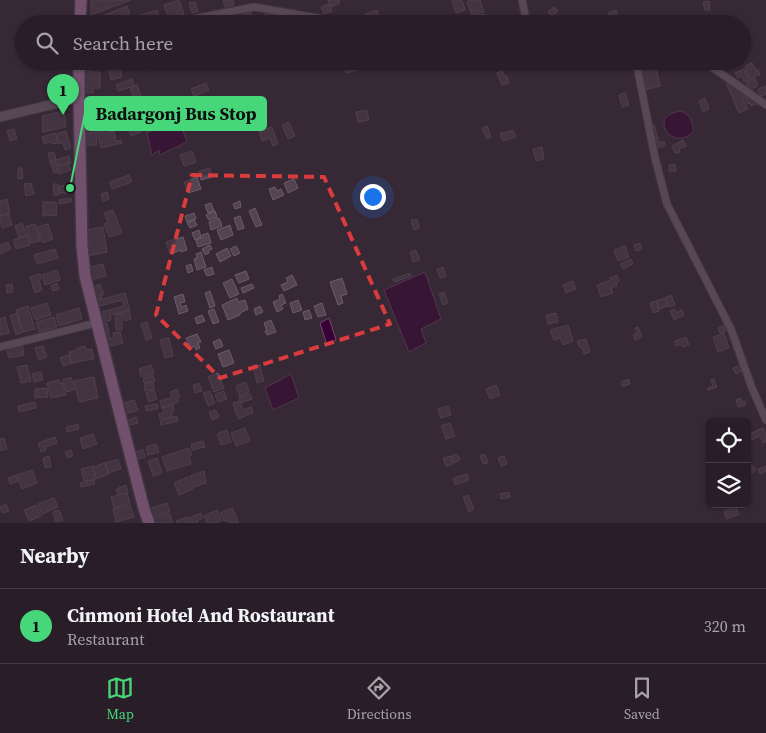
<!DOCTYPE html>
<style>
:root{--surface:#291e28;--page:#312730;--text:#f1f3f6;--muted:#a5a2a8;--line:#453c45;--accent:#46d77a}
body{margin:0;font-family:"Source Serif 4",serif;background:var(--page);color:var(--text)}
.controls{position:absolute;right:15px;bottom:15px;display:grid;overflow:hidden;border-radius:8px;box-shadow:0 1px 4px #0004}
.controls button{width:45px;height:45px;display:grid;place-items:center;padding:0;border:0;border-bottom:1px solid var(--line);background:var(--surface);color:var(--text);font:25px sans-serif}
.you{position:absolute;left:372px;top:196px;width:18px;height:18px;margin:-12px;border:4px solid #fff;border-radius:50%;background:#1a73e8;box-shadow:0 0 0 8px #1a73e833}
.badge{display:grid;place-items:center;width:32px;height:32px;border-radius:50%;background:var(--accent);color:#111;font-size:16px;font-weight:700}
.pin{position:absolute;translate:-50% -41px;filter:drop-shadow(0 1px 2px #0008)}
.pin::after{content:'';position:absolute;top:26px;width:18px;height:15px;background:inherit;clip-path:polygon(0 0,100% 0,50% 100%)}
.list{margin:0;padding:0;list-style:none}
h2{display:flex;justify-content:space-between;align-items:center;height:65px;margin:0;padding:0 20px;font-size:21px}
h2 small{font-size:16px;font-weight:400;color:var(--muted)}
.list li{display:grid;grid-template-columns:32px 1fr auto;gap:15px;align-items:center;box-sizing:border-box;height:75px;padding:0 20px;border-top:1px solid var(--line)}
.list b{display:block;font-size:19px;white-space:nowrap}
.list p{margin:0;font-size:16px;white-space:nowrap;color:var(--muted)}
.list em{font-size:16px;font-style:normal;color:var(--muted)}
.icon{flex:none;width:28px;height:28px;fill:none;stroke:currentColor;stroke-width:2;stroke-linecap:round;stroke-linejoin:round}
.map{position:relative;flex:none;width:766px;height:523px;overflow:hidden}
.search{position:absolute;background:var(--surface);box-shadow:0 1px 4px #0004;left:15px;right:15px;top:15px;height:55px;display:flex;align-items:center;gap:12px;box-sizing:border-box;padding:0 18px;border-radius:28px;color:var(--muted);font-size:19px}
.sheet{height:140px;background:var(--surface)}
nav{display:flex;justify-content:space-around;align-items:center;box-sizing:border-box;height:70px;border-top:1px solid var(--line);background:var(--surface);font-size:14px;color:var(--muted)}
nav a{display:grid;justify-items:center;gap:2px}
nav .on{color:var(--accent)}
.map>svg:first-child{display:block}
.water{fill:#380035;stroke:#724870}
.building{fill:#544451;stroke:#6c5b69}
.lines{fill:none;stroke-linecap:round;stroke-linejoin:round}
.minor-casing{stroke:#534652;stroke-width:9}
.tertiary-casing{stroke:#534652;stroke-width:11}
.primary-casing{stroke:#534652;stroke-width:14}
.minor{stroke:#7f6d7c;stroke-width:7}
.tertiary{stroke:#7f6d7c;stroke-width:9}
.primary{stroke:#b981b2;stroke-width:11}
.marked{fill:none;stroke:#da3c3d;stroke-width:4;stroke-dasharray:10 6;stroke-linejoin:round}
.leader{fill:none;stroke:#46d77a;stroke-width:2}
.callout-dot{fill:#46d77a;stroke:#1a1419;stroke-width:2}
.callout{fill:#46d77a;stroke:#46d77a;stroke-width:2}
.callout-label{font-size:18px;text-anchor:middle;font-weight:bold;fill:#111}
</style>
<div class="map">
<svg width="766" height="523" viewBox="0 0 766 523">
<rect width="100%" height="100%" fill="#372835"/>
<path class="water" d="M 681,111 C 690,114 694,124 693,132 C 685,140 676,140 668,134 C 659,119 666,114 681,111 Z
M 178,117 L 187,142 L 160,155 L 159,150 L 152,155 L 147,133 Z
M 425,272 L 441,319 L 421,329 L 426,343 L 409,352 L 384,290 Z
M 329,318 L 336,340 L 327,345 L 320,323 Z
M 291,374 L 299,398 L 273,410 L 265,388 Z"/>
<path class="building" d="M 91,0 L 131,0 L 91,15 Z
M 179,0 L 184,14 L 169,19 L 164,5 Z
M 223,0 L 233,0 L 234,5 L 225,7 Z
M 328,0 L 339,0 L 340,3 L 331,7 Z
M 452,0 L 462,0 L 465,10 L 456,13 Z
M 471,0 L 480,0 L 484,12 L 472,16 L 467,2 Z
M 709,1 L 710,10 L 705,10 L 703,2 Z
M 195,2 L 198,11 L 192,13 L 189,3 Z
M 329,4 L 332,11 L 324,14 L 321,7 Z
M 127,6 L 133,24 L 90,24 L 90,21 Z
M 554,7 L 558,11 L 552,17 L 548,12 Z
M 157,10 L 161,23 L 139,24 L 137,16 Z
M 377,10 L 379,16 L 367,19 L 365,14 Z
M 616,10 L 621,24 L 612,24 L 608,13 Z
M 251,12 L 254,20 L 249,22 L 248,20 L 241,22 L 239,16 Z
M 273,12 L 276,24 L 268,24 L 265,14 Z
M 217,14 L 218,18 L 210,22 L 211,23 L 209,24 L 202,24 L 201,21 Z
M 236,14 L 237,18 L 224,20 L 223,15 Z
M 606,17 L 609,24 L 599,24 L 597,20 Z
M 410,18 L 411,24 L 397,24 L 397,21 Z
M 107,61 L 118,61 L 122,77 L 111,80 Z
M 143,61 L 162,61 L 163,64 L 146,70 Z
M 249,61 L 259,61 L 260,67 L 251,69 Z
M 343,61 L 355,61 L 358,70 L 346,73 Z
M 516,61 L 539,61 L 539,63 L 517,67 Z
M 752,63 L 756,70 L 758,69 L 760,75 L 749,79 L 745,66 Z
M 85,68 L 91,68 L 91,72 L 100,72 L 100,88 L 93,88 L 93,93 L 85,93 Z
M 656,68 L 660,86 L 644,90 L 641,72 Z
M 744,69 L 749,80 L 744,82 L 742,76 L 738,78 L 735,73 Z
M 502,71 L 505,77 L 507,76 L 509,83 L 502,85 L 497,73 Z
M 755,78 L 758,86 L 749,90 L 746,82 Z
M 132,79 L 134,86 L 118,91 L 116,85 Z
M 731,81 L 734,87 L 737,85 L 743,89 L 746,96 L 743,98 L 748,109 L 739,113 L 726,83 Z
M 206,83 L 209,90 L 194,96 L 191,89 Z
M 137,85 L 149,118 L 142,121 L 130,87 Z
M 766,86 L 766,94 L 761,97 L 758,89 Z
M 625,93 L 629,105 L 622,107 L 619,95 Z
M 753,93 L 757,104 L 751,106 L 750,103 L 748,104 L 745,96 Z
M 705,98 L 709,109 L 703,112 L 699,101 Z
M 120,102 L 121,111 L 117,112 L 116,108 L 86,114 L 85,108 Z
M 367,110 L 369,120 L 358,122 L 356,112 Z
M 64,111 L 66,127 L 43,132 L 42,116 Z
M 98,112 L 100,127 L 87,129 L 85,114 Z
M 136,118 L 141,132 L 131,136 L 126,121 Z
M 289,122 L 295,136 L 288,139 L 282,125 Z
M 654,125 L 659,143 L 664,141 L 665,146 L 654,149 L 648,127 Z
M 487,126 L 491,138 L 487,139 L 482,128 Z
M 272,127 L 278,144 L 273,146 L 270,138 L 262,141 L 259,131 Z
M 103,128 L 104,133 L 114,131 L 116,141 L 121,140 L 122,143 L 101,148 L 97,129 Z
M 14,129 L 17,139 L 10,141 L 7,131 Z
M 513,130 L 516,137 L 503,141 L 500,134 Z
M 66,131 L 71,148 L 65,150 L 63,143 L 59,144 L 56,134 Z
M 96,132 L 97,145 L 86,145 L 86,133 Z
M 55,133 L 58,143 L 52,144 L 51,142 L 44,144 L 42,137 Z
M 683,140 L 686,146 L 679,149 L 680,152 L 675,153 L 672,146 Z
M 542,147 L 544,159 L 536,161 L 533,149 Z
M 192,151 L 196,162 L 184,166 L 180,155 Z
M 54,152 L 56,159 L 50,161 L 48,153 Z
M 69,156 L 71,163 L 57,166 L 55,160 Z
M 54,161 L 58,172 L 54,173 L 50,162 Z
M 68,163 L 71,170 L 59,174 L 57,167 Z
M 675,164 L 676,171 L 670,172 L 669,165 Z
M 18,168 L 22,168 L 23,178 L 18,179 Z
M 210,168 L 212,177 L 201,180 L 199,171 Z
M 129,175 L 132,182 L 112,189 L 110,182 Z
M 197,177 L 201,189 L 188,193 L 184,182 Z
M 294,179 L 298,188 L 288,193 L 284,183 Z
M 31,183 L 34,194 L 26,196 L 24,184 Z
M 53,184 L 58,184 L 59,195 L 54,195 Z
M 69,185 L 70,193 L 60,193 L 59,186 Z
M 275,187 L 277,191 L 281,189 L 284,195 L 273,200 L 269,189 Z
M 107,192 L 109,199 L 103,201 L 101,194 Z
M 71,198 L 71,202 L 59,204 L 59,200 Z
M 7,199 L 10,213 L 0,215 L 0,201 Z
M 240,201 L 241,207 L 235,209 L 233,204 Z
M 43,202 L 56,202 L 57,215 L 43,216 Z
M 211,203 L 214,211 L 208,213 L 205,205 Z
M 255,208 L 262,225 L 256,227 L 249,211 Z
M 113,210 L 122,233 L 109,237 L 104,224 L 108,222 L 104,213 Z
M 215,211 L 217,217 L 209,220 L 206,215 Z
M 194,213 L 196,219 L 187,222 L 185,216 Z
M 9,214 L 12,225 L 2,228 L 0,216 Z
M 240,216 L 244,228 L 238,230 L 234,218 Z
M 219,218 L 222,226 L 211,230 L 209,222 Z
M 417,219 L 419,228 L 414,230 L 411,220 Z
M 194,220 L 197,225 L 190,228 L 187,223 Z
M 22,223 L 27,235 L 19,238 L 15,226 Z
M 35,224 L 40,241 L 31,243 L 26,226 Z
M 48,224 L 53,239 L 42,243 L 37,227 Z
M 230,225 L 233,235 L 221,240 L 217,230 Z
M 103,227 L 107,252 L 87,256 L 87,246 L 90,245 L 87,230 Z
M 199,230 L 201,237 L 195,240 L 192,233 Z
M 208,233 L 211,243 L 198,247 L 196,240 L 203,237 L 202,235 Z
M 27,235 L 30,245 L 16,249 L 13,240 Z
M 183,237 L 187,250 L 181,252 L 181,250 L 170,254 L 166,242 Z
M 8,242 L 11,249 L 0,254 L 0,245 Z
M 640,243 L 642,249 L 636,251 L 634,245 Z
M 210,245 L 212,249 L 208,251 L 209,253 L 205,255 L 202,249 Z
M 236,246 L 240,253 L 234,256 L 230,249 Z
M 625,246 L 629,257 L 618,261 L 614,250 Z
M 227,248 L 231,256 L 220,262 L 216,254 Z
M 55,249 L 58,258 L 37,264 L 34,255 Z
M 416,250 L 420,260 L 413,262 L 410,252 Z
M 201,252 L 206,267 L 197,270 L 194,259 L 197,258 L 196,254 Z
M 631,259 L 633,264 L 623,269 L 620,264 Z
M 103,264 L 106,276 L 89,280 L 86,268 Z
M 191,264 L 193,271 L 188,273 L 186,266 Z
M 212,267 L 214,274 L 207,276 L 204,270 Z
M 443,267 L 446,276 L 440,278 L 437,269 Z
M 57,270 L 60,280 L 45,285 L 42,275 Z
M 246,271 L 249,279 L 239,283 L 235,275 Z
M 410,273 L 411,276 L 394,282 L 393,279 Z
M 40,274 L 41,279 L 39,280 L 42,290 L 35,293 L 30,277 Z
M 292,275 L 297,285 L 284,291 L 281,285 L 288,282 L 286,278 Z
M 617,275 L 619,281 L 616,283 L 617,286 L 611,288 L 613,293 L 601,297 L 597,285 L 611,280 L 610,278 Z
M 342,278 L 347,294 L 341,296 L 343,303 L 338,305 L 330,282 Z
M 232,279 L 239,294 L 230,298 L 223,283 Z
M 573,281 L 576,289 L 566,293 L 563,285 Z
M 57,283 L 59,289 L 53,291 L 51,286 Z
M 12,284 L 13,292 L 7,293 L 6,285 Z
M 100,284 L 104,294 L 101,295 L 102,298 L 95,301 L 90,289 Z
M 252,284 L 254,288 L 243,293 L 241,288 Z
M 210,291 L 215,306 L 210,308 L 205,293 Z
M 444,292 L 448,303 L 443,305 L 439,294 Z
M 125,293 L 130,310 L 110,315 L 111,320 L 97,323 L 95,314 L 124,306 L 122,300 L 93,308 L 92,302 Z
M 183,294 L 185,302 L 180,303 L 182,307 L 186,305 L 188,311 L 179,314 L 174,297 Z
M 282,294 L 286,303 L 281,305 L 283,309 L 277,312 L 273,302 L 280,299 L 279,296 Z
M 671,295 L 675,305 L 669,307 L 665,298 Z
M 237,298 L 238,302 L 245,300 L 248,309 L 240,313 L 240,315 L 228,320 L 222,305 Z
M 665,298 L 668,306 L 659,309 L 656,301 Z
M 298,300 L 302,310 L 293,313 L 290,303 Z
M 656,301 L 659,311 L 653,313 L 650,303 Z
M 47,303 L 51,315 L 35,320 L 31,308 Z
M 322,303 L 326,315 L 318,317 L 314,306 Z
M 28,306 L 35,329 L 23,332 L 16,310 Z
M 260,306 L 263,312 L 256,315 L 254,309 Z
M 79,308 L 82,319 L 59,326 L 56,315 Z
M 214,309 L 219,322 L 213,324 L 208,311 Z
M 675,309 L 676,313 L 682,310 L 684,315 L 674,320 L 670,311 Z
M 309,310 L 312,318 L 305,320 L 303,312 Z
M 129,311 L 131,319 L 125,321 L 122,313 Z
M 17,313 L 23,332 L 16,335 L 10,316 Z
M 556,313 L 558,322 L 548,324 L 546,315 Z
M 115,314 L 122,314 L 122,330 L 116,330 Z
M 202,315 L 205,321 L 197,324 L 195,318 Z
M 5,317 L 9,333 L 0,335 L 0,319 Z
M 54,317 L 57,327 L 39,332 L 36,322 Z
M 728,318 L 731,329 L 720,333 L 718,328 L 724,326 L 722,320 Z
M 271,320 L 276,332 L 267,335 L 265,331 L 267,331 L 264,323 Z
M 147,322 L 152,338 L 146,340 L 141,324 Z
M 107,323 L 110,339 L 114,338 L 113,333 L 120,332 L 123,343 L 103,348 L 98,324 Z
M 568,325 L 573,341 L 563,345 L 560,338 L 554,340 L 550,330 Z
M 638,327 L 642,337 L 635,340 L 633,335 L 637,333 L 635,328 Z
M 724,333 L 729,348 L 718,352 L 713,337 Z
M 197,334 L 201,342 L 198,343 L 200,348 L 196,350 L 195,346 L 191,348 L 186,338 Z
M 686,337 L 689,345 L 683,347 L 681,344 L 676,346 L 675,341 Z
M 169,338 L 173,356 L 165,358 L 160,340 Z
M 220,339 L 223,346 L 216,349 L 213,342 Z
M 586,339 L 590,352 L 584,354 L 582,347 L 580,348 L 577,341 Z
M 22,343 L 24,355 L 9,358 L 6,347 Z
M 43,346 L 47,357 L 39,360 L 35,348 Z
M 85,346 L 86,350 L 92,349 L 94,359 L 71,363 L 69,352 L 77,350 L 77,348 Z
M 229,350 L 234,363 L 223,367 L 218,354 Z
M 69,355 L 72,363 L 63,366 L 60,358 Z
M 744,364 L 746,369 L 736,374 L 733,368 Z
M 27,365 L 31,381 L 21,383 L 17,367 Z
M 151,365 L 154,373 L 141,377 L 139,369 Z
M 260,365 L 264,381 L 257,383 L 253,367 Z
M 41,372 L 43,380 L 34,382 L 32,374 Z
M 218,373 L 224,388 L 214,392 L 208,377 Z
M 153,375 L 155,381 L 144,383 L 143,378 Z
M 71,377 L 76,389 L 67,392 L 63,380 Z
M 94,377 L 98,398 L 79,402 L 74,381 Z
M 629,379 L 630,384 L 622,387 L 621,382 Z
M 714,379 L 717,387 L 708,390 L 708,388 L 713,386 L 711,380 Z
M 59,380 L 59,383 L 63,383 L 66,395 L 51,398 L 47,383 Z
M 153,382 L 154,389 L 145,391 L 144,384 Z
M 246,382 L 249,392 L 240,397 L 236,386 Z
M 199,383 L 202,391 L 195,393 L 193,385 Z
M 496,385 L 500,395 L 490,399 L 486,389 Z
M 47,388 L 48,397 L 35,398 L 35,389 Z
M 177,389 L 180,397 L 177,398 L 179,402 L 162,408 L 160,401 L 172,397 L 170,392 Z
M 154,390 L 157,399 L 149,402 L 146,393 Z
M 210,391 L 215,403 L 208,406 L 203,393 Z
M 224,391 L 227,399 L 218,402 L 215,394 Z
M 250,394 L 252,399 L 241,403 L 239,398 Z
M 741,398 L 742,402 L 745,401 L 746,405 L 738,407 L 736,400 Z
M 134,400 L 138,410 L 131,413 L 127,402 Z
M 240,401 L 243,410 L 251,407 L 253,413 L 238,419 L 233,403 Z
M 35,402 L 36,408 L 19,412 L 18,406 Z
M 126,402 L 129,413 L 123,415 L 120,404 Z
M 157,404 L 158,409 L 146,411 L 145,406 Z
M 173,405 L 174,412 L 171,412 L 172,417 L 160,419 L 159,414 L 164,413 L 162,407 Z
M 448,406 L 451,415 L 441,418 L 438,409 Z
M 216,410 L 219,417 L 212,420 L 209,412 Z
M 177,416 L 178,421 L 161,425 L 160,421 Z
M 136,417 L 138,423 L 124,427 L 122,422 Z
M 450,423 L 455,436 L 446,439 L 441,426 Z
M 78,424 L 79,429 L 67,432 L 66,427 Z
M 245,428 L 250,441 L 236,446 L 231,433 Z
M 763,428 L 766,434 L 766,442 L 763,443 L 760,436 L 752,440 L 749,434 Z
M 227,430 L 231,442 L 221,445 L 217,434 Z
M 93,434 L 97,444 L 83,449 L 80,438 Z
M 55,437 L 57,443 L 45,447 L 46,450 L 41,452 L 38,443 Z
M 4,438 L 7,449 L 0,451 L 0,439 Z
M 203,441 L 205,447 L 192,450 L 191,444 Z
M 156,444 L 159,452 L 148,455 L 146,447 Z
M 189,448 L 192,455 L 189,456 L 191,464 L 167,471 L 162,457 Z
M 143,449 L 145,457 L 138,459 L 136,452 Z
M 71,450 L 73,456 L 68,458 L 65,452 Z
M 457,454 L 460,460 L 454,463 L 451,456 Z
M 485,454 L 488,463 L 483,464 L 480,456 Z
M 49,456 L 51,467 L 45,468 L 43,458 Z
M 450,456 L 453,464 L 446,466 L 443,458 Z
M 504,456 L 507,464 L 501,466 L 498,458 Z
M 157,458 L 162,473 L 153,476 L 148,461 Z
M 118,459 L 121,469 L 108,473 L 105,463 Z
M 105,463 L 109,474 L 97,479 L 93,467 Z
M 752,465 L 756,470 L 749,475 L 747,472 L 747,468 Z
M 93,466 L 96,479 L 84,481 L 81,469 Z
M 766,466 L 766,471 L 760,474 L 758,469 Z
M 32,470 L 37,483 L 22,489 L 17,475 Z
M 204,471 L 206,483 L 194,487 L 190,476 Z
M 467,474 L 469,480 L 455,485 L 453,478 Z
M 17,475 L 19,481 L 10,484 L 8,478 Z
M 188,477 L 193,489 L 179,495 L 174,483 Z
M 94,480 L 95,484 L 81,487 L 80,483 Z
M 126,485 L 128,492 L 118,495 L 116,489 Z
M 509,492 L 510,497 L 501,499 L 500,494 Z
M 127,493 L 130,503 L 114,508 L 111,497 Z
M 468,495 L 474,509 L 469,512 L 463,497 Z
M 54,498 L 58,507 L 42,514 L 38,504 Z
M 167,503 L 170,511 L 151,518 L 148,509 Z
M 6,504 L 9,511 L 2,513 L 0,507 Z
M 36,505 L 41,516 L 29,521 L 24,510 Z
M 130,505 L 134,517 L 116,522 L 113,509 Z
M 735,506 L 739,514 L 727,519 L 724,512 Z
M 232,508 L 239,523 L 229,523 L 227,520 L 224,521 L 220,513 Z
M 59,510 L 63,520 L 56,522 L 53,512 Z
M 217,510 L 221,521 L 216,523 L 207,523 L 204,516 Z
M 169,513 L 173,523 L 155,523 L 154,519 Z
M 201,513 L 203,518 L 197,521 L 198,523 L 191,523 L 189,518 Z
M 187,517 L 190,523 L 177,523 L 176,521 Z"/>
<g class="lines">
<defs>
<path id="minor" d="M 522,0 L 527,24
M 167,24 L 254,7 L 352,24
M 451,24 L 482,18 L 515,24
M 636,61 L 655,158 L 667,204 L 731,329 L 752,388 L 766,420
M 703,61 L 766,105
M 0,347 L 96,323"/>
<path id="tertiary" d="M 0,117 L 79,98"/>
<path id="primary" d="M 80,24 L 81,0
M 79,61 L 79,98 L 82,246 L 85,276 L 122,423 L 144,509 L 149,523"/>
</defs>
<use href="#minor" class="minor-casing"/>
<use href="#tertiary" class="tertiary-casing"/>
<use href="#primary" class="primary-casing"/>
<use href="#minor" class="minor"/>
<use href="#tertiary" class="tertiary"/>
<use href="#primary" class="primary"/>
</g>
<path d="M0 0H766V523H0ZM 192,175 L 324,177 L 390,324 L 220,378 L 156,315 Z" fill="#372835" fill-opacity=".55" fill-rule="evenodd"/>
<path class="marked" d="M 192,175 L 324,177 L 390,324 L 220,378 L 156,315 Z"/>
<path class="leader" d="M70 188L85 113"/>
<circle class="callout-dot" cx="70" cy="188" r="5"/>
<rect class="callout" x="85" y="97" width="181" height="33" rx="5"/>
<g class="callout-label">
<text x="176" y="120">Badargonj Bus Stop</text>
</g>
</svg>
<div class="controls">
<button><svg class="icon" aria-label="locate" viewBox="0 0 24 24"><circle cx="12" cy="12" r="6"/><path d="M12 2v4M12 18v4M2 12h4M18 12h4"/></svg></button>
<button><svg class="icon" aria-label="layers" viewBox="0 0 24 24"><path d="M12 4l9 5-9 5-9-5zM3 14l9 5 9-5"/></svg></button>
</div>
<div class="you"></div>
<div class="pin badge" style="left:63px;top:115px">1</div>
<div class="search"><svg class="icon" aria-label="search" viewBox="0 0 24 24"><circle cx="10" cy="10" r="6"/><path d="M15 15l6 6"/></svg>Search here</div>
</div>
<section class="sheet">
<h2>Nearby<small></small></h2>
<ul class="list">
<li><span class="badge">1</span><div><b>Cinmoni Hotel And Rostaurant</b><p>Restaurant</p></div><em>320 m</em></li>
</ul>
</section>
<nav>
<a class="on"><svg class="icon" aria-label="map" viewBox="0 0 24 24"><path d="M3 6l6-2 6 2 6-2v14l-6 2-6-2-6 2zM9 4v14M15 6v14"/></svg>Map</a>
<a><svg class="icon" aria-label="directions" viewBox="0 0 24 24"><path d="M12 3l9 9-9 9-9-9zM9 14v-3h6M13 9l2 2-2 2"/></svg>Directions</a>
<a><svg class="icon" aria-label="saved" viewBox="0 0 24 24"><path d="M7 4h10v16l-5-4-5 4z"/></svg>Saved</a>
</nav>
